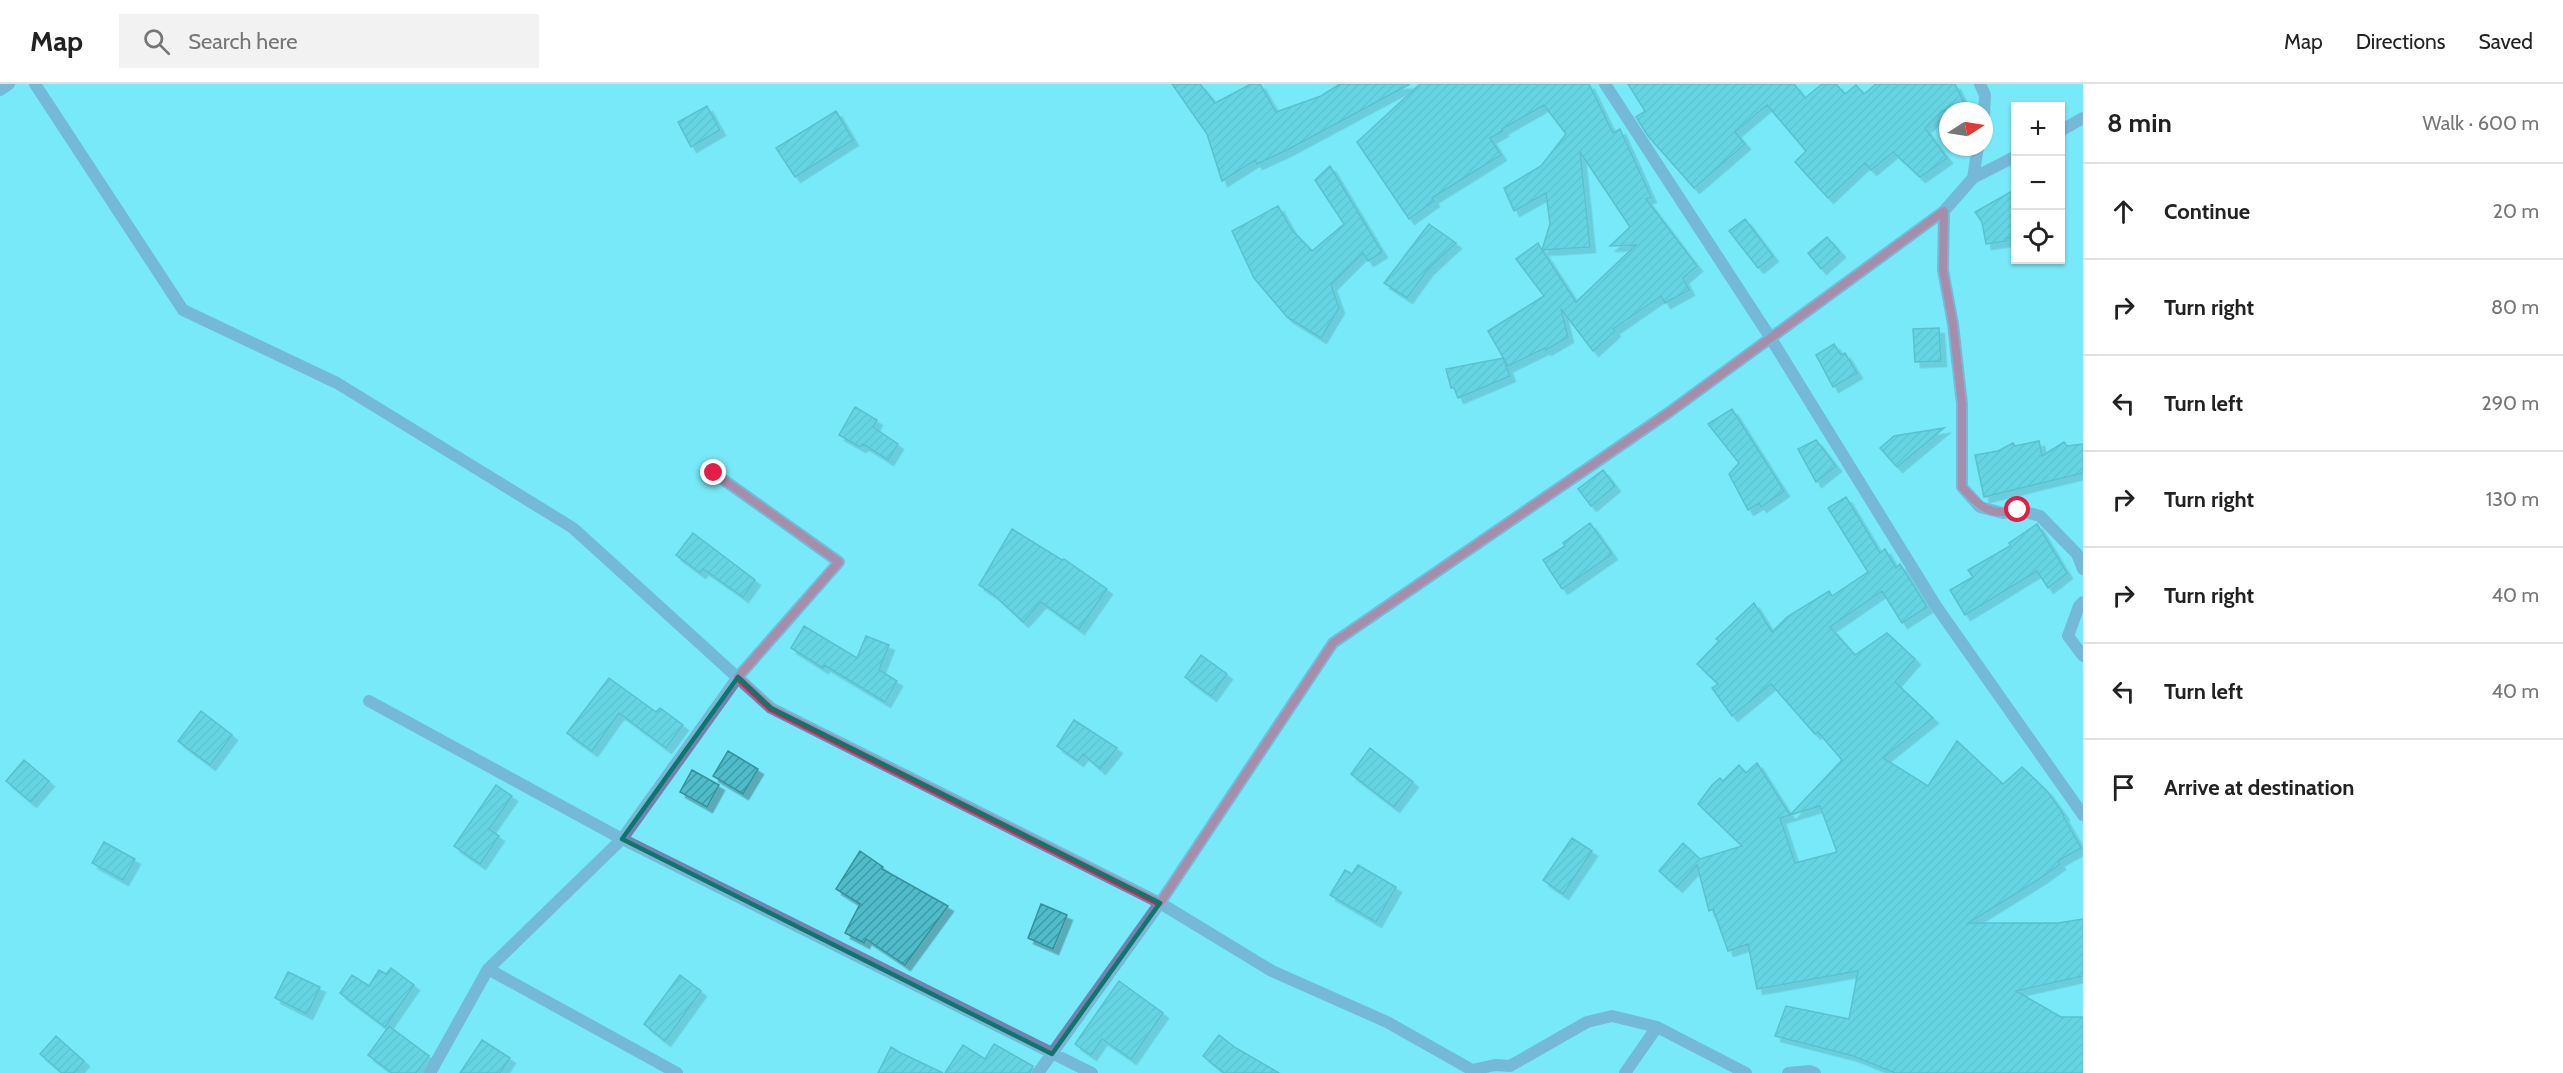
<!DOCTYPE html>
<meta charset="utf-8">
<style>
:root{--surface:#fff;--page:#f2f2f2;--text:#222;--muted:#767676;--line:#e0e0e0}
body{margin:0;font-family:Cabin,sans-serif;background:var(--page);color:var(--text)}
.controls{position:absolute;right:18px;top:18px;display:grid;overflow:hidden;border-radius:0px;box-shadow:0 2px 4px #0004}
.controls button{width:54px;height:54px;display:grid;place-items:center;padding:0;border:0;border-bottom:2px solid var(--line);background:var(--surface);color:var(--text);font:30px sans-serif}
.compass{position:absolute;left:1939px;top:18px;width:54px;height:54px;border-radius:50%;background:var(--surface);box-shadow:0 2px 4px #0004;rotate:78deg}
.stop{position:absolute;width:18px;height:18px;margin:-14px;border:4px solid #e11d48;border-radius:50%;background:#fff}
.stop.end{background:#e11d48;border-color:#fff;box-shadow:0 2px 6px #0008}
.list{margin:0;padding:0;list-style:none}
h2{display:flex;justify-content:space-between;align-items:center;height:78px;margin:0;padding:0 24px;font-size:26px}
h2 small{font-size:20px;font-weight:400;color:var(--muted)}
.list li{display:grid;grid-template-columns:39px 1fr auto;gap:18px;align-items:center;box-sizing:border-box;height:96px;padding:0 24px;border-top:2px solid var(--line)}
.list b{display:block;font-size:22px;white-space:nowrap}
.list em{font-size:20px;font-style:normal;color:var(--muted)}
.icon{flex:none;width:33px;height:33px;fill:none;stroke:currentColor;stroke-width:2;stroke-linecap:round;stroke-linejoin:round}
.map{position:relative;flex:none;width:2083px;height:989px;overflow:hidden}
header{display:flex;align-items:center;gap:36px;box-sizing:border-box;height:84px;padding:0 30px;background:var(--surface);border-bottom:2px solid var(--line)}
header strong{font-size:28px}
nav{display:flex;gap:33px;margin-inline-start:auto;font-size:21px}
.search{width:420px;height:54px;background:var(--page);display:flex;align-items:center;gap:15px;box-sizing:border-box;padding:0 21px;border-radius:0px;color:var(--muted);font-size:22px}
main{display:flex}
aside{flex:1;background:var(--surface)}
.map>svg:first-child{display:block}
.building{fill:url(#building-hatch);stroke:#378f9a;stroke-width:1.5;fill-rule:evenodd;filter:url(#shadow)}
.lines{fill:none;stroke-linecap:round;stroke-linejoin:round}
.street{stroke:#7082af;stroke-width:12}
.route{stroke:#e11d48;stroke-width:8}
.marked{fill:none;stroke:#0f766e;stroke-width:4.5;stroke-linejoin:round}
</style>
<header>
<strong>Map</strong>
<div class="search"><svg class="icon" aria-label="search" viewBox="0 0 24 24"><circle cx="10" cy="10" r="6"/><path d="M15 15l6 6"/></svg>Search here</div>
<nav><a>Map</a><a>Directions</a><a>Saved</a></nav>
</header>
<main>
<div class="map">
<svg width="2083" height="989" viewBox="0 0 2083 989">
<defs>
<pattern id="building-hatch" width="6" height="6" patternUnits="userSpaceOnUse" patternTransform="scale(1.5)"><rect width="6" height="6" fill="#4fbcca"/><path d="M-1 1l2-2M0 6l6-6M5 7l2-2" fill="none" stroke="#409aa6"/></pattern>
<filter id="shadow"><feDropShadow dx="5.5" dy="5.5" stdDeviation="0" flood-color="#0004"/></filter>
</defs>
<rect width="100%" height="100%" fill="#78e9f9"/>
<path class="building" d="M 1172,0 L 1200,0 L 1215,19 L 1251,0 L 1260,0 L 1276,28 L 1321,12 L 1340,0 L 1410,0 L 1287,66 L 1257,80 L 1255,76 L 1222,97 L 1207,50 Z
M 1420,0 L 1589,0 L 1613,49 L 1620,45 L 1651,113 L 1646,115 L 1697,182 L 1683,194 L 1689,206 L 1665,219 L 1661,212 L 1613,245 L 1615,247 L 1593,267 L 1561,225 L 1568,253 L 1546,266 L 1545,264 L 1508,282 L 1488,247 L 1544,212 L 1516,175 L 1538,159 L 1542,166 L 1550,140 L 1546,109 L 1514,127 L 1504,104 L 1541,82 L 1566,50 L 1544,21 L 1539,24 L 1502,45 L 1503,47 L 1490,54 L 1501,71 L 1432,114 L 1434,117 L 1409,135 L 1357,58 ZM 1580,68 L 1630,143 L 1610,162 L 1636,161 L 1576,218 L 1542,166 L 1590,163 Z
M 1628,0 L 1794,0 L 1805,14 L 1822,0 L 1836,0 L 1845,10 L 1856,1 L 1864,10 L 1876,0 L 1955,0 L 1968,27 L 1942,27 L 1925,44 L 1947,74 L 1920,93 L 1893,68 L 1871,86 L 1865,79 L 1828,114 L 1795,78 L 1806,67 L 1767,21 L 1735,48 L 1745,60 L 1694,104 L 1648,52 L 1636,33 L 1645,27 Z
M 707,22 L 720,46 L 691,63 L 678,38 Z
M 836,27 L 853,56 L 795,93 L 776,64 Z
M 1330,82 L 1382,168 L 1368,177 L 1363,169 L 1331,201 L 1339,224 L 1321,254 L 1287,233 L 1254,194 L 1232,147 L 1278,122 L 1291,145 L 1312,167 L 1344,140 L 1315,96 Z
M 2016,105 L 2016,153 L 2006,154 L 2007,157 L 1986,160 L 1982,138 L 1975,128 Z
M 1745,135 L 1773,172 L 1758,184 L 1729,147 Z
M 1429,140 L 1456,159 L 1428,185 L 1407,214 L 1384,199 Z
M 1827,153 L 1840,168 L 1821,185 L 1808,169 Z
M 1939,244 L 1941,277 L 1915,278 L 1913,245 Z
M 1834,260 L 1841,271 L 1845,269 L 1857,289 L 1833,303 L 1816,271 Z
M 1503,274 L 1510,292 L 1458,314 L 1454,304 L 1451,304 L 1446,285 Z
M 855,323 L 877,336 L 873,343 L 898,360 L 888,376 L 863,360 L 860,363 L 839,351 Z
M 1732,325 L 1784,407 L 1761,423 L 1759,419 L 1748,426 L 1729,390 L 1739,379 L 1708,340 Z
M 1944,344 L 1897,383 L 1880,364 L 1894,352 Z
M 1816,356 L 1836,382 L 1816,398 L 1798,365 Z
M 2039,357 L 2042,372 L 2064,358 L 2067,362 L 2083,360 L 2083,389 L 1984,413 L 1975,371 L 1998,367 L 2013,359 L 2015,362 Z
M 1603,386 L 1615,402 L 1591,422 L 1578,405 Z
M 1846,413 L 1880,469 L 1885,465 L 1896,484 L 1900,480 L 1927,523 L 1902,539 L 1882,507 L 1830,543 L 1855,571 L 1887,549 L 1915,575 L 1895,598 L 1933,634 L 1883,674 L 1928,702 L 1957,657 L 2003,700 L 2022,683 L 2047,707 L 2064,731 L 2063,732 L 2081,764 L 2058,777 L 2060,780 L 2041,794 L 1968,839 L 2058,839 L 2083,835 L 2083,892 L 2016,907 L 2061,933 L 2083,933 L 2083,989 L 1895,989 L 1853,972 L 1775,952 L 1786,922 L 1849,935 L 1858,887 L 1757,905 L 1748,860 L 1728,867 L 1713,825 L 1709,827 L 1697,781 L 1677,803 L 1659,787 L 1683,759 L 1700,775 L 1742,762 L 1698,720 L 1712,701 L 1720,694 L 1723,697 L 1739,681 L 1746,689 L 1757,679 L 1790,731 L 1842,676 L 1818,648 L 1815,650 L 1771,600 L 1732,632 L 1712,604 L 1718,600 L 1697,580 L 1719,557 L 1716,555 L 1754,519 L 1772,548 L 1787,533 L 1829,507 L 1832,512 L 1868,488 L 1828,424 ZM 1820,722 L 1837,768 L 1795,779 L 1780,734 Z
M 1590,439 L 1612,470 L 1562,505 L 1543,476 L 1565,462 L 1563,459 Z
M 2037,440 L 2067,489 L 2048,504 L 2037,487 L 1965,531 L 1950,506 L 1973,493 L 1968,486 L 2010,462 L 2009,459 Z
M 1012,445 L 1062,476 L 1064,475 L 1107,505 L 1079,545 L 1041,518 L 1023,538 L 993,510 L 979,501 Z
M 693,449 L 755,496 L 743,513 L 703,485 L 700,489 L 676,471 Z
M 804,542 L 857,574 L 866,552 L 889,561 L 879,586 L 897,597 L 885,618 L 824,581 L 823,584 L 791,564 Z
M 1201,571 L 1227,590 L 1211,612 L 1185,593 Z
M 609,594 L 656,628 L 660,624 L 683,641 L 666,664 L 619,629 L 592,667 L 567,649 Z
M 201,627 L 232,651 L 210,681 L 178,657 Z
M 1074,636 L 1117,664 L 1100,685 L 1083,670 L 1078,677 L 1057,662 Z
M 1370,664 L 1413,698 L 1394,723 L 1351,690 Z
M 728,667 L 758,685 L 743,710 L 713,692 Z
M 24,676 L 49,697 L 31,718 L 6,697 Z
M 692,686 L 719,701 L 707,723 L 680,708 Z
M 496,701 L 512,712 L 489,745 L 499,752 L 480,780 L 454,762 Z
M 1572,754 L 1592,767 L 1563,810 L 1543,796 Z
M 104,758 L 135,775 L 123,796 L 92,779 Z
M 860,767 L 883,783 L 882,785 L 948,822 L 905,881 L 866,855 L 864,859 L 845,849 L 860,820 L 836,805 Z
M 1358,781 L 1396,803 L 1376,838 L 1330,811 L 1345,786 L 1352,790 Z
M 1041,820 L 1067,831 L 1053,865 L 1028,854 Z
M 391,884 L 414,901 L 385,943 L 340,909 L 352,891 L 369,902 L 379,886 L 386,890 Z
M 288,888 L 320,903 L 307,930 L 275,914 Z
M 680,891 L 701,907 L 665,957 L 644,940 Z
M 1119,897 L 1163,929 L 1131,975 L 1102,955 L 1091,971 L 1075,960 Z
M 389,942 L 429,972 L 416,989 L 392,989 L 368,971 Z
M 1219,951 L 1236,964 L 1279,989 L 1224,989 L 1203,972 Z
M 56,952 L 84,977 L 74,989 L 62,989 L 40,970 Z
M 482,956 L 510,974 L 500,989 L 460,989 Z
M 994,960 L 1033,982 L 1030,989 L 945,989 L 963,961 L 985,975 Z
M 891,963 L 899,968 L 943,989 L 878,989 Z"/>
<g class="lines">
<path class="street" d="M 35,0 L 183,226 L 337,299 L 573,444 L 771,624 L 1160,819 L 1333,559 L 1668,329 L 1944,127
M 1605,0 L 1770,253 L 1936,522 L 2083,731
M 1980,0 L 1985,11 L 1984,31
M 0,6 L 9,0
M 2060,47 L 2083,34
M 2016,72 L 1973,94 L 1944,127 L 1943,186 L 1953,240 L 1962,320 L 1962,403 L 1980,423 L 2003,429 L 2018,426 L 2040,432 L 2077,470 L 2083,485
M 1973,94 L 1978,63
M 2083,518 L 2079,522 L 2068,552 L 2083,572
M 369,617 L 622,755 L 1092,989
M 488,885 L 677,989
M 430,989 L 488,885 L 622,755 L 738,593 L 839,478 L 714,389
M 1038,989 L 1160,819 L 1272,887 L 1387,938 L 1472,986 L 1495,981 L 1510,982 L 1587,938 L 1612,932 L 1657,943 L 1746,989
M 1625,989 L 1657,943
M 1788,989 L 1810,987 L 1815,989"/>
</g>
<g class="lines">
<path class="route" d="M 714,389 L 839,478 L 738,593 L 771,624 L 1160,819 L 1333,559 L 1668,329 L 1944,127 L 1943,186 L 1953,240 L 1962,320 L 1962,403 C 1980,423 1990,433 2018,426"/>
</g>
<path d="M0 0H2083V989H0ZM 738,593 L 771,624 L 1160,819 L 1052,970 L 622,755 Z" fill="#78e9f9" fill-opacity=".55" fill-rule="evenodd"/>
<path class="marked" d="M 738,593 L 771,624 L 1160,819 L 1052,970 L 622,755 Z"/>
</svg>
<div class="controls">
<button>+</button>
<button>−</button>
<button><svg class="icon" aria-label="locate" viewBox="0 0 24 24"><circle cx="12" cy="12" r="6"/><path d="M12 2v4M12 18v4M2 12h4M18 12h4"/></svg></button>
</div>
<svg class="compass" viewBox="-18 -18 36 36"><path d="M0-13l5 13h-10z" fill="#e53935"/><path d="M0 13l5-13h-10z" fill="#767676"/></svg>
<div class="stop" style="left:2018px;top:426px"></div>
<div class="stop end" style="left:714px;top:389px"></div>
</div>
<aside>
<h2>8 min<small>Walk · 600 m</small></h2>
<ul class="list">
<li><svg class="icon" aria-label="ahead" viewBox="0 0 24 24"><path d="M12 20V5M6 11l6-6 6 6"/></svg><div><b>Continue</b></div><em>20 m</em></li>
<li><svg class="icon" aria-label="right" viewBox="0 0 24 24"><path d="M7 20v-9h11M14 6l5 5-5 5"/></svg><div><b>Turn right</b></div><em>80 m</em></li>
<li><svg class="icon" aria-label="left" viewBox="0 0 24 24"><path d="M17 20v-9H6M10 6l-5 5 5 5"/></svg><div><b>Turn left</b></div><em>290 m</em></li>
<li><svg class="icon" aria-label="right" viewBox="0 0 24 24"><path d="M7 20v-9h11M14 6l5 5-5 5"/></svg><div><b>Turn right</b></div><em>130 m</em></li>
<li><svg class="icon" aria-label="right" viewBox="0 0 24 24"><path d="M7 20v-9h11M14 6l5 5-5 5"/></svg><div><b>Turn right</b></div><em>40 m</em></li>
<li><svg class="icon" aria-label="left" viewBox="0 0 24 24"><path d="M17 20v-9H6M10 6l-5 5 5 5"/></svg><div><b>Turn left</b></div><em>40 m</em></li>
<li><svg class="icon" aria-label="arrive" viewBox="0 0 24 24"><path d="M6 21V4h12l-3 4 3 4H6"/></svg><div><b>Arrive at destination</b></div></li>
</ul>
</aside>
</main>
